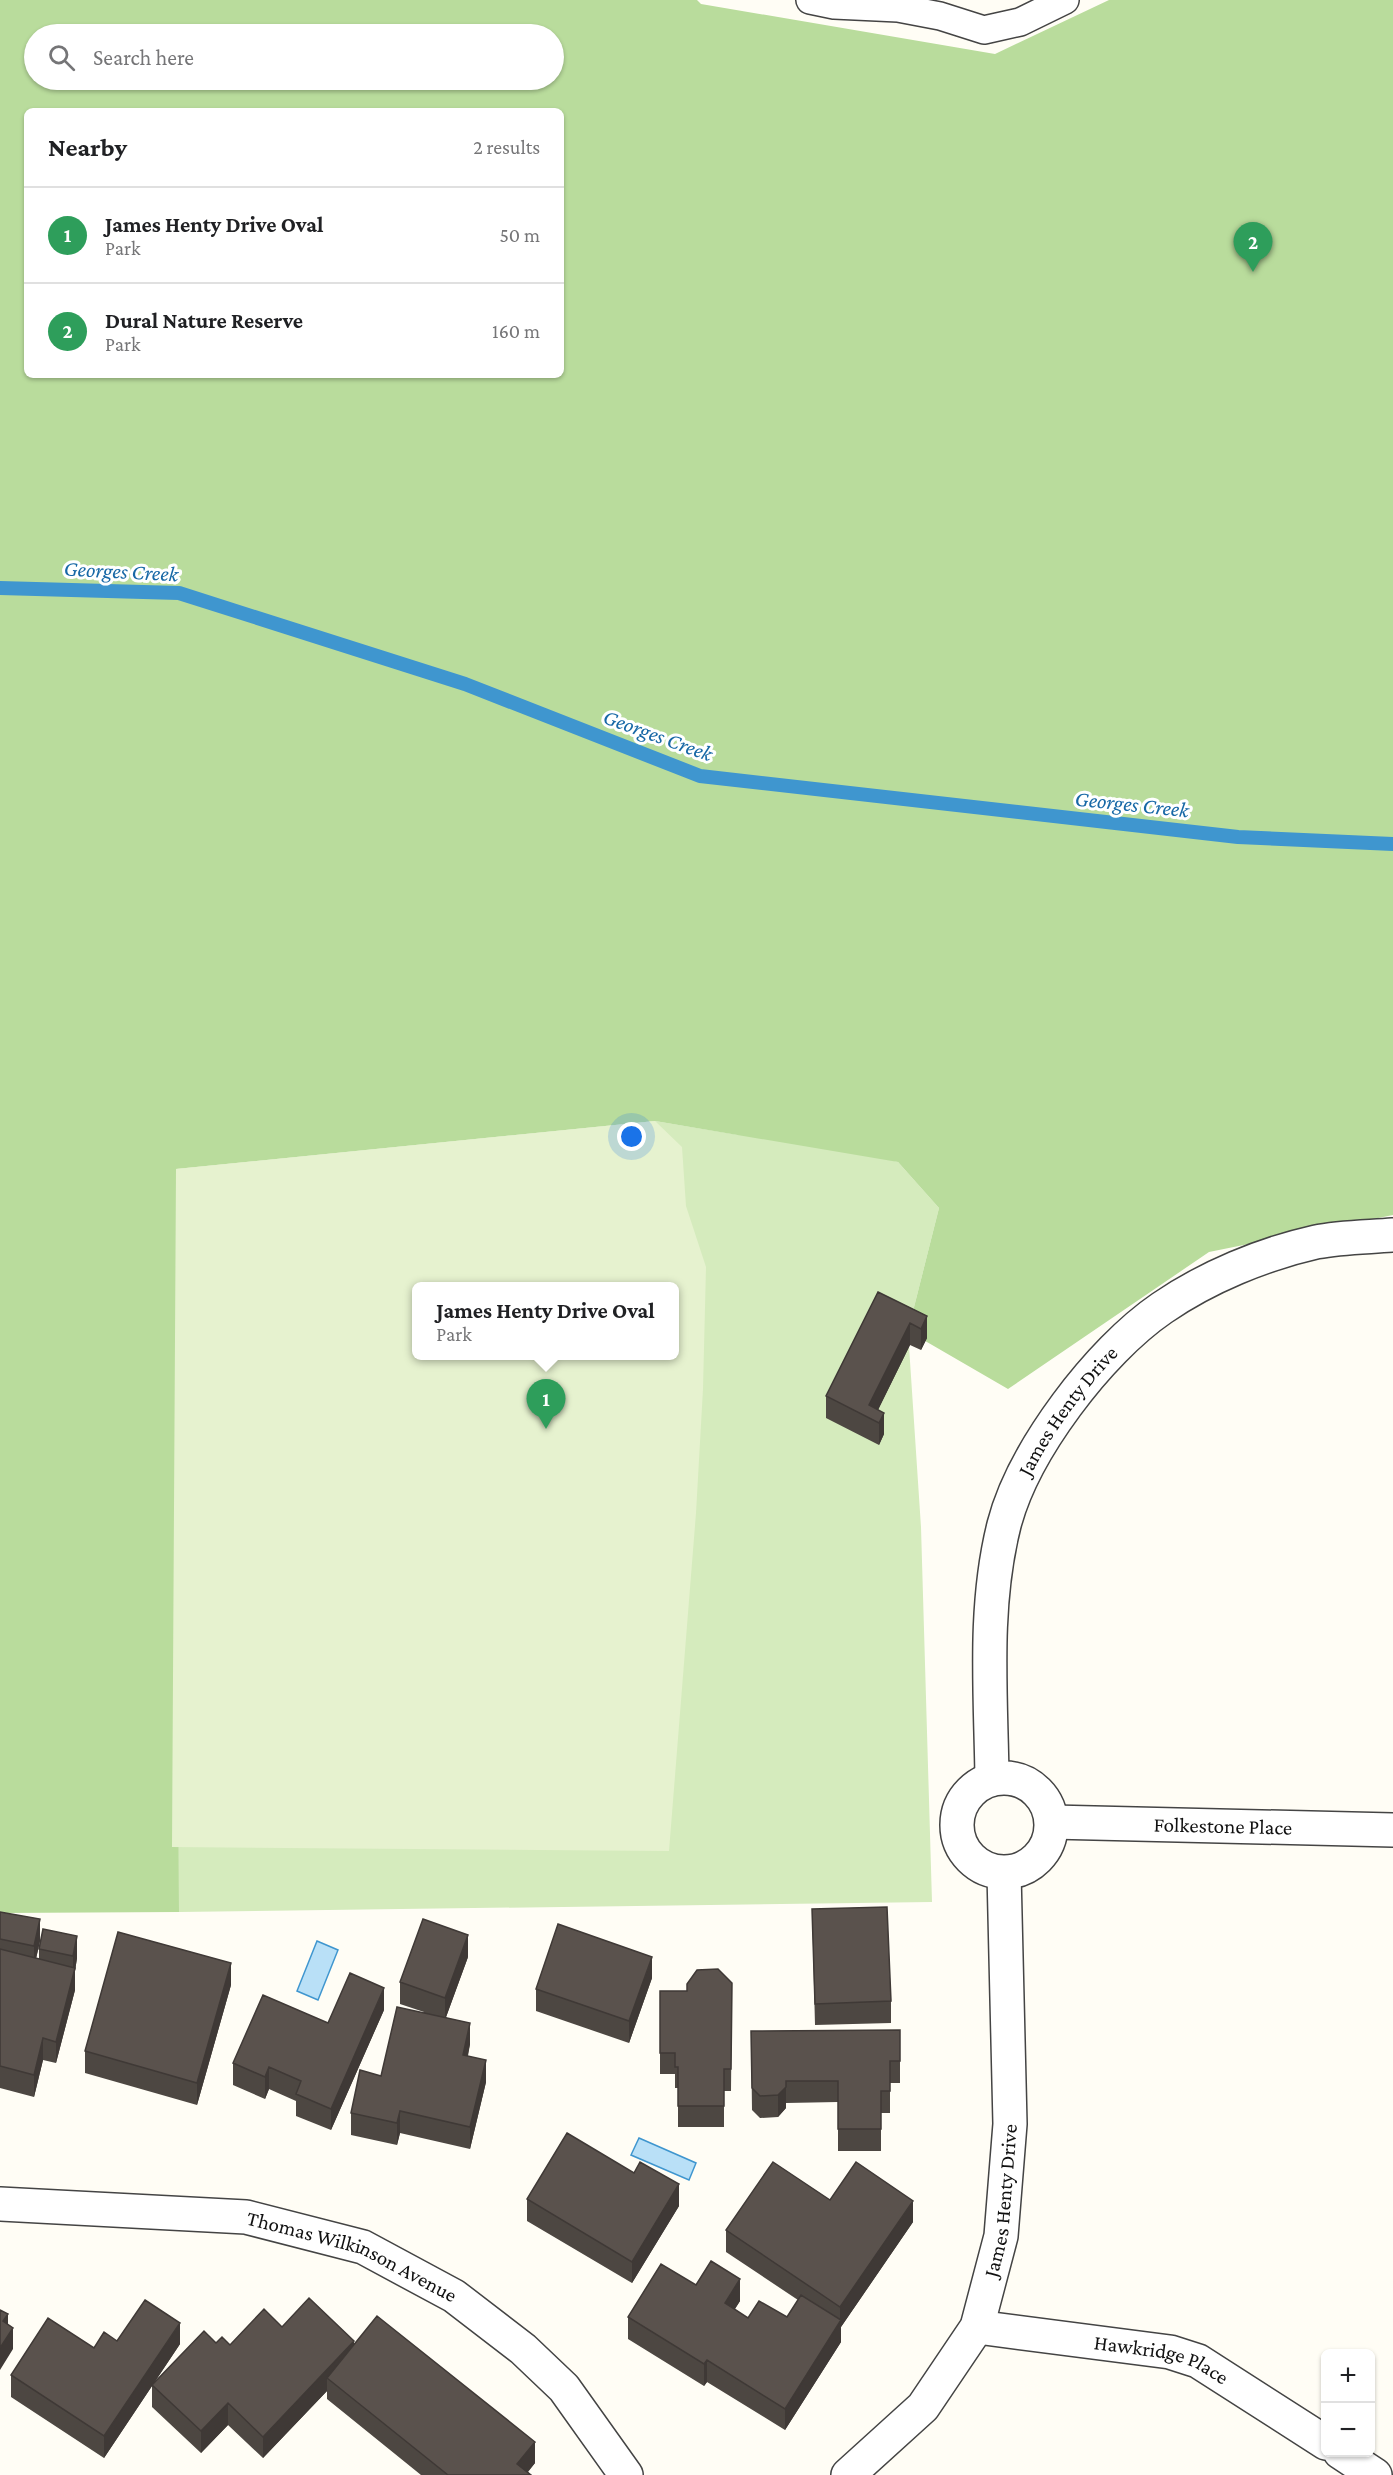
<!DOCTYPE html>
<meta charset="utf-8">
<style>
:root{--surface:#fff;--page:#f6f6f6;--text:#202124;--muted:#757577;--line:#e0e0e0;--accent:#c4262e}
body{margin:0;font-family:"Crimson Pro",serif;background:var(--page);color:var(--text)}
.controls{position:absolute;right:18px;bottom:18px;display:grid;overflow:hidden;border-radius:9px;box-shadow:0 2px 4px #0004}
.controls button{width:54px;height:54px;display:grid;place-items:center;padding:0;border:0;border-bottom:2px solid var(--line);background:var(--surface);color:var(--text);font:30px sans-serif}
.you{position:absolute;left:632px;top:1137px;width:21px;height:21px;margin:-15px;border:4px solid #fff;border-radius:50%;background:#1a73e8;box-shadow:0 0 0 9px #1a73e833}
.badge{display:grid;place-items:center;width:39px;height:39px;border-radius:50%;background:var(--accent);color:#fff;font-size:20px;font-weight:700}
.pin{position:absolute;translate:-50% -50px;filter:drop-shadow(0 2px 3px #0008)}
.pin::after{content:'';position:absolute;top:32px;width:21px;height:18px;background:inherit;clip-path:polygon(0 0,100% 0,50% 100%)}
.popup{position:absolute;left:412px;top:1282px;width:267px;height:78px;box-sizing:border-box;display:grid;place-content:center;border-radius:9px;background:var(--surface);filter:drop-shadow(0 2px 4px #0005);font-size:20px;white-space:nowrap;color:var(--muted)}
.popup b{font-size:22px;color:var(--text)}
.popup::after{content:'';position:absolute;left:50%;top:100%;margin-left:-12px;border:12px solid transparent;border-top-color:var(--surface)}
.list{margin:0;padding:0;list-style:none}
h2{display:flex;justify-content:space-between;align-items:center;height:78px;margin:0;padding:0 24px;font-size:26px}
h2 small{font-size:20px;font-weight:400;color:var(--muted)}
.list li{display:grid;grid-template-columns:39px 1fr auto;gap:18px;align-items:center;box-sizing:border-box;height:96px;padding:0 24px;border-top:2px solid var(--line)}
.list b{display:block;font-size:22px;white-space:nowrap}
.list p{margin:0;font-size:20px;white-space:nowrap;color:var(--muted)}
.list em{font-size:20px;font-style:normal;color:var(--muted)}
.icon{flex:none;width:33px;height:33px;fill:none;stroke:currentColor;stroke-width:2;stroke-linecap:round;stroke-linejoin:round}
.map{position:relative;flex:none;width:1393px;height:2475px;overflow:hidden}
.search{position:absolute;background:var(--surface);box-shadow:0 2px 4px #0004;left:24px;top:24px;width:540px;height:66px;display:flex;align-items:center;gap:15px;box-sizing:border-box;padding:0 21px;border-radius:33px;color:var(--muted);font-size:22px}
.panel{position:absolute;background:var(--surface);box-shadow:0 2px 4px #0004;left:24px;top:108px;width:540px;height:270px;border-radius:9px}
.map>svg:first-child{display:block}
.green{fill:#d5ebbd;fill-rule:evenodd}
.forest{fill:#b9dc9c;fill-rule:evenodd}
.pitch{fill:#e6f2cf;fill-rule:evenodd}
.water{fill:#b9e0f7;stroke:#3f96cf;stroke-width:1.5}
.lines{fill:none;stroke-linecap:round;stroke-linejoin:round}
.stream{stroke:#3f96cf;stroke-width:14}
.lane-casing{stroke:#444;stroke-width:30}
.street-casing{stroke:#444;stroke-width:36}
.lane{stroke:#fff;stroke-width:27}
.street{stroke:#fff;stroke-width:33}
.wall{fill:#4d4742}
.shaded-wall{fill:#3f3936}
.building{fill:#5a524d;stroke:#3f3936;stroke-width:1.5}
.labels{text-anchor:middle;dominant-baseline:central;stroke-width:6;stroke-linejoin:round;paint-order:stroke}
.street-label{font-size:21px;fill:#111;stroke:#fff}
.water-label{font-size:22px;font-style:italic;fill:#1768a6;stroke:#fff}
</style>
<div class="map">
<svg width="1393" height="2475" viewBox="0 0 1393 2475">
<rect width="100%" height="100%" fill="#fffdf5"/>
<path class="green" d="M 655,1121 L 739,1135 L 750,1123 L 898,1162 L 939,1208 L 908,1331 L 921,1527 L 932,1902 L 179,1912 L 176,1169 ZM 417,1286 L 675,1286 L 675,1356 L 417,1356 Z"/>
<path class="forest" d="M 0,0 L 697,0 L 701,4 L 995,54 L 1109,0 L 1393,0 L 1393,1215 L 1209,1252 L 1008,1389 L 908,1331 L 939,1208 L 898,1162 L 655,1121 L 176,1169 L 179,1912 L 0,1913 ZM 34,34 L 554,34 L 554,80 L 34,80 ZM 27,111 L 561,111 L 561,375 L 27,375 Z"/>
<path class="pitch" d="M 655,1121 L 682,1147 L 686,1206 L 706,1267 L 703,1389 L 696,1513 L 669,1851 L 172,1847 L 176,1169 ZM 417,1286 L 675,1286 L 675,1356 L 417,1356 Z"/>
<path class="water" d="M 317,1941 L 338,1950 L 318,2000 L 297,1991 Z
M 639,2138 L 696,2163 L 689,2180 L 631,2155 Z"/>
<g class="lines">
<path class="stream" d="M 0,588 L 179,593 L 465,684 L 700,776 L 1238,837 L 1393,844"/>
<defs>
<path id="lane" d="M 810,0 L 834,5 L 898,8 L 940,16 L 984,30 L 1020,22 L 1065,0"/>
<g id="street">
<circle cx="1004" cy="1825" r="47"/>
<path id="s1" d="M 992,1779 C 991,1695 983,1608 1004,1525 C 1023,1451 1099,1351 1162,1308 C 1207,1277 1263,1254 1316,1242 C 1340,1237 1368,1237 1393,1235"/>
<path id="s2" d="M 1052,1822 L 1393,1830"/>
<path id="s3" d="M 0,2204 L 246,2217 L 363,2247 L 454,2296 L 523,2349 L 564,2388 L 626,2475"/>
<path id="s4" d="M 977,2327 L 1170,2352 L 1198,2361 L 1326,2443"/>
<path d="M 1340,2452 L 1375,2475"/>
<path id="s5" d="M 848,2475 L 923,2407 L 977,2327 L 1001,2236 L 1010,2124 L 1004,1873"/>
</g>
</defs>
<use href="#lane" class="lane-casing"/>
<use href="#street" class="street-casing"/>
<use href="#lane" class="lane"/>
<use href="#street" class="street"/>
</g>
<path class="wall" d="M 878,1292 L 927,1316 L 927,1338 L 921,1350 L 910,1345 L 878,1410 L 884,1434 L 879,1445 L 826,1418 L 826,1396 Z
M 812,1909 L 891,2001 L 891,2023 L 815,2025 Z
M 0,1912 L 40,1941 L 36,1959 L 39,1959 L 39,1949 L 43,1929 L 77,1958 L 75,1971 L 75,1990 L 56,2063 L 43,2060 L 34,2097 L 0,2088 Z
M 468,1957 L 446,2017 L 470,2044 L 468,2056 L 486,2082 L 470,2149 L 400,2133 L 397,2145 L 351,2135 L 351,2113 L 381,2076 L 424,2012 L 400,2004 L 400,1982 Z
M 652,1978 L 629,2043 L 536,2011 L 536,1989 Z
M 732,1983 L 731,2091 L 724,2091 L 724,2127 L 678,2127 L 678,2088 L 675,2088 L 675,2074 L 660,2074 L 660,1991 L 687,1991 Z
M 231,1985 L 197,2105 L 85,2073 L 85,2051 Z
M 384,2010 L 331,2130 L 296,2116 L 296,2101 L 269,2089 L 265,2099 L 233,2085 L 233,2063 L 328,2023 Z
M 900,2030 L 900,2083 L 890,2083 L 890,2113 L 881,2113 L 881,2151 L 838,2151 L 838,2102 L 786,2103 L 786,2108 L 778,2117 L 760,2118 L 752,2110 L 751,2031 Z
M 634,2173 L 679,2206 L 632,2283 L 527,2221 L 527,2199 Z
M 830,2200 L 913,2222 L 841,2327 L 841,2342 L 785,2430 L 707,2382 L 704,2386 L 628,2339 L 628,2317 L 696,2285 L 740,2301 L 734,2310 L 748,2318 L 787,2317 L 798,2300 L 726,2252 L 726,2230 Z
M 282,2327 L 354,2344 L 535,2463 L 528,2472 L 531,2475 L 421,2475 L 327,2399 L 327,2391 L 263,2458 L 228,2425 L 201,2453 L 152,2407 L 152,2386 L 104,2458 L 11,2397 L 11,2375 L 94,2348 L 117,2341 L 180,2344 L 154,2383 L 216,2343 L 230,2345 Z"/>
<path class="shaded-wall" d="M 927,1316 L 927,1338 L 921,1350 L 921,1329 Z
M 910,1323 L 910,1345 L 873,1420 L 869,1405 Z
M 884,1413 L 884,1434 L 879,1445 L 879,1423 Z
M 40,1919 L 40,1941 L 34,1967 L 34,1946 Z
M 468,1935 L 468,1957 L 445,2020 L 445,1998 Z
M 77,1936 L 77,1958 L 75,1971 L 75,1990 L 56,2063 L 56,2042 L 73,1973 L 73,1956 Z
M 652,1957 L 652,1978 L 629,2043 L 629,2021 Z
M 231,1963 L 231,1985 L 197,2105 L 197,2083 Z
M 384,1988 L 384,2010 L 331,2130 L 331,2109 Z
M 470,2023 L 470,2044 L 463,2077 L 463,2055 Z
M 43,2038 L 43,2060 L 34,2097 L 34,2075 Z
M 486,2060 L 486,2082 L 470,2149 L 470,2127 Z
M 269,2067 L 269,2089 L 265,2099 L 265,2077 Z
M 786,2087 L 786,2108 L 778,2117 L 778,2095 Z
M 400,2111 L 400,2133 L 397,2145 L 397,2123 Z
M 679,2184 L 679,2206 L 632,2283 L 632,2262 Z
M 913,2201 L 913,2222 L 841,2327 L 841,2342 L 785,2430 L 785,2409 L 840,2322 L 840,2307 Z
M 740,2279 L 740,2301 L 725,2325 L 725,2303 Z
M 8,2314 L 8,2336 L 3,2321 Z
M 180,2323 L 180,2344 L 104,2458 L 104,2436 Z
M 13,2328 L 13,2349 L 0,2370 L 0,2348 Z
M 354,2341 L 354,2363 L 327,2378 L 327,2391 L 263,2458 L 263,2437 Z
M 707,2360 L 707,2382 L 704,2386 L 704,2364 Z
M 228,2403 L 228,2425 L 201,2453 L 201,2431 Z
M 535,2442 L 535,2463 L 525,2475 L 517,2464 Z"/>
<path class="building" d="M 878,1292 L 927,1316 L 921,1329 L 910,1323 L 869,1405 L 884,1413 L 879,1423 L 826,1396 Z
M 887,1907 L 891,2001 L 815,2004 L 812,1909 Z
M 0,1912 L 40,1919 L 34,1946 L 0,1939 Z
M 423,1919 L 468,1935 L 445,1998 L 400,1982 Z
M 558,1924 L 652,1957 L 629,2021 L 536,1989 Z
M 43,1929 L 77,1936 L 73,1956 L 39,1949 Z
M 118,1932 L 231,1963 L 197,2083 L 85,2051 Z
M 0,1949 L 75,1968 L 56,2042 L 43,2038 L 34,2075 L 0,2066 Z
M 718,1969 L 732,1983 L 731,2069 L 724,2069 L 724,2106 L 678,2106 L 678,2067 L 675,2067 L 675,2053 L 660,2053 L 660,1991 L 687,1991 L 687,1984 L 697,1970 Z
M 350,1973 L 384,1988 L 331,2109 L 296,2094 L 301,2081 L 269,2067 L 265,2077 L 233,2063 L 263,1995 L 328,2023 Z
M 397,2007 L 470,2023 L 463,2055 L 486,2060 L 470,2127 L 400,2111 L 397,2123 L 351,2113 L 360,2070 L 381,2076 Z
M 900,2030 L 900,2061 L 890,2061 L 890,2091 L 881,2091 L 881,2129 L 838,2129 L 838,2081 L 786,2081 L 786,2087 L 778,2095 L 760,2096 L 752,2088 L 751,2031 Z
M 567,2133 L 634,2173 L 640,2162 L 679,2184 L 632,2262 L 527,2199 Z
M 773,2162 L 830,2200 L 856,2162 L 913,2201 L 840,2307 L 726,2230 Z
M 711,2261 L 740,2279 L 725,2303 L 748,2318 L 759,2301 L 787,2317 L 801,2295 L 841,2320 L 785,2409 L 707,2360 L 704,2364 L 628,2317 L 661,2264 L 696,2285 Z
M 309,2298 L 354,2341 L 263,2437 L 228,2403 L 201,2431 L 152,2385 L 204,2331 L 216,2343 L 222,2337 L 230,2345 L 264,2309 L 282,2327 Z
M 145,2300 L 180,2323 L 104,2436 L 11,2375 L 48,2318 L 94,2348 L 104,2332 L 117,2341 Z
M 0,2310 L 8,2314 L 3,2321 L 13,2328 L 0,2348 Z
M 377,2316 L 535,2442 L 517,2464 L 531,2475 L 448,2475 L 327,2378 Z"/>
<g class="labels">
<g class="street-label">
<text stroke="none"><textPath href="#s1" startOffset="387">James Henty Drive</textPath></text>
<text stroke="none"><textPath href="#s2" startOffset="171">Folkestone Place</textPath></text>
<text stroke="none"><textPath href="#s5" startOffset="327">James Henty Drive</textPath></text>
<text stroke="none"><textPath href="#s3" startOffset="360">Thomas Wilkinson Avenue</textPath></text>
<text stroke="none"><textPath href="#s4" startOffset="188">Hawkridge Place</textPath></text>
</g>
<g class="water-label">
<text transform="translate(121 571) rotate(3)">Georges Creek</text>
<text transform="translate(658 735) rotate(20)">Georges Creek</text>
<text transform="translate(1132 804) rotate(6)">Georges Creek</text>
</g>
</g>
</svg>
<div class="controls">
<button>+</button>
<button>−</button>
</div>
<div class="you"></div>
<div class="pin badge" style="left:546px;top:1429px;background:#2e9e5b">1</div>
<div class="popup"><b>James Henty Drive Oval</b>Park</div>
<div class="pin badge" style="left:1253px;top:272px;background:#2e9e5b">2</div>
<div class="search"><svg class="icon" aria-label="search" viewBox="0 0 24 24"><circle cx="10" cy="10" r="6"/><path d="M15 15l6 6"/></svg>Search here</div>
<section class="panel">
<h2>Nearby<small>2 results</small></h2>
<ul class="list">
<li><span class="badge" style="background:#2e9e5b">1</span><div><b>James Henty Drive Oval</b><p>Park</p></div><em>50 m</em></li>
<li><span class="badge" style="background:#2e9e5b">2</span><div><b>Dural Nature Reserve</b><p>Park</p></div><em>160 m</em></li>
</ul>
</section>
</div>
